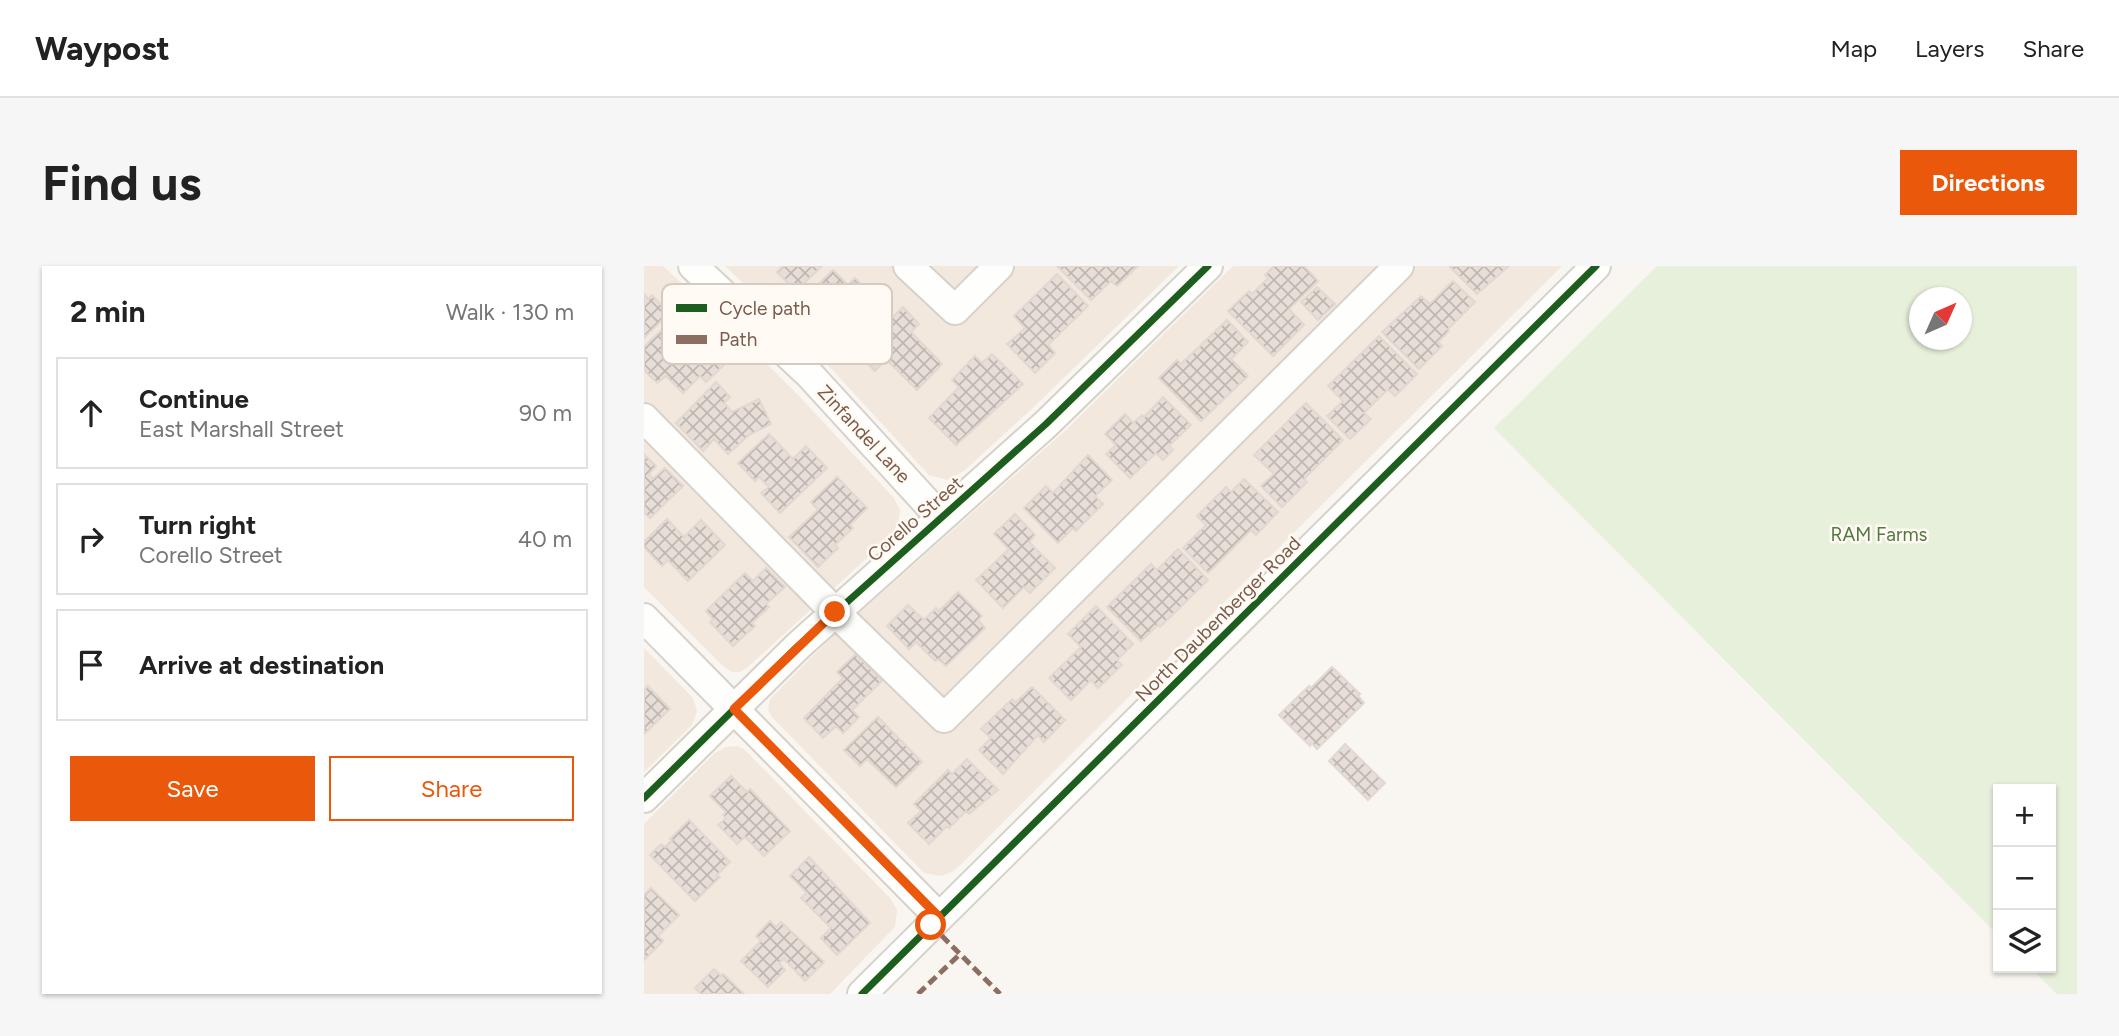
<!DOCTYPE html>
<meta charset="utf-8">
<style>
:root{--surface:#fff;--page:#f6f6f6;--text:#222;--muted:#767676;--line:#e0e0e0;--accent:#ea580c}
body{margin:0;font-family:Figtree,sans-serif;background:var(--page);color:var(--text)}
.controls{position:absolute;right:21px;bottom:21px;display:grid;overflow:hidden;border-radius:0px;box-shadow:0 2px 5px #0004}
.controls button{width:63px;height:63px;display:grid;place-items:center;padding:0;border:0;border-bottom:2px solid var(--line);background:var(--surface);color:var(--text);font:35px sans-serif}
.compass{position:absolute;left:1265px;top:21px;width:63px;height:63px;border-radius:50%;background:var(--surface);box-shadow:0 2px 5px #0004;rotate:45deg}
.stop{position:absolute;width:21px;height:21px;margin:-16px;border:5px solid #ea580c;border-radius:50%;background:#fff}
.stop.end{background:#ea580c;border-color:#fff;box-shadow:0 2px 7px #0008}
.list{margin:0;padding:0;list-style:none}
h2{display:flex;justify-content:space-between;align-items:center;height:91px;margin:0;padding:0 28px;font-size:30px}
h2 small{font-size:23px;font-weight:400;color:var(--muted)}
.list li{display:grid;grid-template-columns:46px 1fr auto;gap:21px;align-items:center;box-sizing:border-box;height:112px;margin:0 14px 14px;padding:0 14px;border:2px solid var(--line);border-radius:0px}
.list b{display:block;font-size:26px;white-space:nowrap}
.list p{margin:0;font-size:23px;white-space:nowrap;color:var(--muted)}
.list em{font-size:23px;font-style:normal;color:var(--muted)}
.actions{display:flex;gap:14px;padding:21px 28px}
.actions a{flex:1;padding:16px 0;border:2px solid var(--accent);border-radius:0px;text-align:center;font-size:24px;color:var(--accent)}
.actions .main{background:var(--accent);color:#fff}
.icon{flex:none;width:38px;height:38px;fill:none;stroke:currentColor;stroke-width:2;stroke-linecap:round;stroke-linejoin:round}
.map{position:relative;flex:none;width:1433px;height:728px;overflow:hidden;border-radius:0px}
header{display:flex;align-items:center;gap:42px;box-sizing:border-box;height:98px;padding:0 35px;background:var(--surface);border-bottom:2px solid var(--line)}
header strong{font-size:33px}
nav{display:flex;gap:38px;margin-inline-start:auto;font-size:24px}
.intro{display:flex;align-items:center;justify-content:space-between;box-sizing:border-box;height:168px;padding:0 42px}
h1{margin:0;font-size:49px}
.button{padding:18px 32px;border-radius:0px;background:var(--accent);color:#fff;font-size:24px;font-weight:700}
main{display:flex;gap:42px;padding:0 42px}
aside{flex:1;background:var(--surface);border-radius:0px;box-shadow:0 2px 5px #0004}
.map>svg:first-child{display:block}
.residential{fill:#f2e8de}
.green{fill:#e7f0db;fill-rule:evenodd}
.building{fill:url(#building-cross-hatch);stroke:#e2d8d2;stroke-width:2}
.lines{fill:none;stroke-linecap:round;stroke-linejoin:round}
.minor-casing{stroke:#d7d1cb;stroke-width:32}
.minor{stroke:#fefefd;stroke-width:28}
.quiet{stroke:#8d6e63;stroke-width:5;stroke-dasharray:10 5;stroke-linecap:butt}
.cycleway-casing{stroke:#fffaf3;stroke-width:11}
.cycleway{stroke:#1b5e20;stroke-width:7}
.route{stroke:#ea580c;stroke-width:9}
.labels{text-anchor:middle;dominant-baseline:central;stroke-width:5;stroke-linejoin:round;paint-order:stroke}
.street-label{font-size:19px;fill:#7a5c4d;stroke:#fffaf3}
.park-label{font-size:19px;fill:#537a41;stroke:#fffaf3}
.key{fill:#fffaf3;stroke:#d7cbc1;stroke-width:2}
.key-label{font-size:19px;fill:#7a5c4d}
</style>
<header>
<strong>Waypost</strong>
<nav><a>Map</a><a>Layers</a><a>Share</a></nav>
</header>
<div class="intro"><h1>Find us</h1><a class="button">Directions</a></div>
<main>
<aside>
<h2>2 min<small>Walk · 130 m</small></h2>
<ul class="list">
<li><svg class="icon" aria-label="ahead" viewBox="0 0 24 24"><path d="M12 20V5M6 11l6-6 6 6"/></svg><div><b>Continue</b><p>East Marshall Street</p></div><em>90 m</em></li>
<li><svg class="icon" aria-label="right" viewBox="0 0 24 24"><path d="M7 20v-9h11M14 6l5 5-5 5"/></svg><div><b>Turn right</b><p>Corello Street</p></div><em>40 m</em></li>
<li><svg class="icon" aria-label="arrive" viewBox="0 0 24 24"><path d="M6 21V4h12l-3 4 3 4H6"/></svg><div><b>Arrive at destination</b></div></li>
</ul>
<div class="actions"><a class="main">Save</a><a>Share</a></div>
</aside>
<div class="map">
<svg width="1433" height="728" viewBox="0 0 1433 728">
<defs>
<pattern id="building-cross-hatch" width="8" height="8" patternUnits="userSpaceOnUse" patternTransform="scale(1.75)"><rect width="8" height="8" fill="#e6ded7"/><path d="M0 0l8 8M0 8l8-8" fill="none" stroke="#bfb7b1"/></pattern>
</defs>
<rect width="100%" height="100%" fill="#f9f5f0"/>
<path class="residential" d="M 0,0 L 19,0 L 98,73 L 156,131 L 249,231 L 256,244 L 254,258 L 246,271 L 104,401 L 96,406 L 88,406 L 80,401 L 0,321 Z
M 81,0 L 535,0 L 393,138 L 320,205 L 303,214 L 285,209 L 182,97 Z
M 589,0 L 918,0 L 310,605 L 298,610 L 280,607 L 128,451 L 124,444 L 126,433 L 188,371 L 422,164 Z
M 0,382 L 49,432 L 53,445 L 48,459 L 0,506 Z
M 93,480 L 100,483 L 247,633 L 253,644 L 251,661 L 186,728 L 0,728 L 0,558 L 71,487 L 82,481 Z"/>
<path class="green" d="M 1013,0 L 1433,0 L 1433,728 L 1413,728 L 1387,702 L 1407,702 L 1407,523 L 1354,523 L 1354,669 L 850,162 ZM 1276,32 L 1318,32 L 1318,74 L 1276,74 Z"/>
<path class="building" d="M 139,0 L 178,0 L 152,25 L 133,6 Z
M 413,0 L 494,0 L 473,20 L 467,15 L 447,34 Z
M 630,0 L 660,0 L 674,15 L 645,43 L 660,59 L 629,90 L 584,45 L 605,25 L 608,28 L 624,12 L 621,9 Z
M 865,0 L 833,28 L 806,1 L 806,0 Z
M 189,4 L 204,19 L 211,12 L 223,24 L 216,31 L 238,53 L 207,82 L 189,64 L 195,58 L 183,46 L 177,52 L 159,33 Z
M 413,8 L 444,40 L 404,79 L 411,87 L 391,107 L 363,78 L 381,62 L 370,50 Z
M 809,15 L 831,36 L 804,63 L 805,65 L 794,76 L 798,80 L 775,103 L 738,66 L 777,30 L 786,38 Z
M 673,21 L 691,38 L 674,54 L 657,36 Z
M 0,28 L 5,33 L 8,29 L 25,47 L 0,72 Z
M 259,41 L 275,58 L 267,66 L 298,98 L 273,124 L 242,93 L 231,105 L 212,87 Z
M 30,52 L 44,67 L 40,72 L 54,86 L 62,79 L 81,98 L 62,116 L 56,110 L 39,127 L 22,110 L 13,117 L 0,104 L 0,81 Z
M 583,54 L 604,76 L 587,93 L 604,110 L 557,155 L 515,112 L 533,94 L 537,98 Z
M 735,70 L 773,108 L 751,130 L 744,123 L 720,147 L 727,153 L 706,173 L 683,150 L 699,135 L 684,120 Z
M 348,88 L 379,118 L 312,179 L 285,152 L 315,121 L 308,114 L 331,90 L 338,97 Z
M 72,116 L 86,131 L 80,137 L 88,146 L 115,133 L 127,158 L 105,169 L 84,188 L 70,173 L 59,185 L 32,157 Z
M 519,131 L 547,159 L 525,180 L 529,184 L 519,194 L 512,187 L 486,212 L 462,188 L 472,179 L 461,168 L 481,148 L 489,157 L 498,149 L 500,151 Z
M 662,137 L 699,174 L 660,213 L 663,216 L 638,241 L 617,220 L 630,208 L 610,189 Z
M 125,168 L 149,193 L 162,180 L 183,202 L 136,247 L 117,227 L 125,221 L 115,211 L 111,215 L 94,197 Z
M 0,188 L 12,200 L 5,208 L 9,213 L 21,202 L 39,220 L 6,252 L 0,247 Z
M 444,189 L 468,214 L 451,230 L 459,238 L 432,265 L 429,262 L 414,277 L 380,242 L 402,220 L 409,227 Z
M 193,211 L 223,242 L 206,259 L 209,262 L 191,279 L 194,282 L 174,301 L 145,271 L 174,244 L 167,236 Z
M 600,213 L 634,246 L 612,269 L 607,264 L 564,307 L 539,282 L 562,259 L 553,250 L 582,221 L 587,226 Z
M 371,248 L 391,269 L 385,276 L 411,302 L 386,327 L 380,321 L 359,342 L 332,314 L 365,283 L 350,268 Z
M 23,253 L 40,271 L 57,254 L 81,279 L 44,315 L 24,294 L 18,300 L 0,281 L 0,276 Z
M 534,283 L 564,314 L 516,361 L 514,359 L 497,375 L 463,341 L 507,298 L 513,304 Z
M 122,302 L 141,321 L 122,338 L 125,341 L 108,357 L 111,360 L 89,380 L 66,356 L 69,353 L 62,345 L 101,307 L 109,315 Z
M 314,326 L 338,350 L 334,354 L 341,362 L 302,400 L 294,393 L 291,395 L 272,376 L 265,383 L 243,360 L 264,339 L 280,354 L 292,342 L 295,345 Z
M 452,340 L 489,378 L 473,394 L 478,399 L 454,422 L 447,414 L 427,434 L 405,412 L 437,381 L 424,368 Z
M 212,388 L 238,415 L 208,444 L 215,451 L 199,467 L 192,460 L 179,472 L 160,452 L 199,412 L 193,406 Z
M 688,401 L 716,428 L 714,430 L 720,437 L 673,483 L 668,477 L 666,480 L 635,449 L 665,420 L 667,422 Z
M 4,420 L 26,443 L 0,468 L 0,424 Z
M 388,421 L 421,454 L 400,476 L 394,469 L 359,508 L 335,484 L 347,472 L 337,463 L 368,433 L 372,436 Z
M 234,451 L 278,496 L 252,521 L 223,493 L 216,500 L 200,484 Z
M 701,478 L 741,517 L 724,534 L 685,495 Z
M 323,493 L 354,524 L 325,548 L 322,545 L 305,562 L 303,560 L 285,578 L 264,557 L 277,545 L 270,538 L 304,504 L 308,508 Z
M 87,510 L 103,526 L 106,523 L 146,565 L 120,590 L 101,571 L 93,578 L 74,559 L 82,552 L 79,549 L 82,546 L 66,530 Z
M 45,554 L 86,596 L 73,609 L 76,611 L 51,635 L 6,589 L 17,578 L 21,581 L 28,574 L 26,573 Z
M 165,591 L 226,657 L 193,689 L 177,672 L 187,662 L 157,632 L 163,627 L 146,610 Z
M 7,622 L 35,649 L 14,670 L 19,675 L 0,694 L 0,629 Z
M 126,655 L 132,661 L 137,656 L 180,696 L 161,715 L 140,693 L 135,697 L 141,704 L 124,721 L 97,695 L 117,675 L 112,670 Z
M 70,703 L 77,710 L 79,708 L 100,728 L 57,728 L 51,722 Z"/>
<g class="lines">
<defs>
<path id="minor" d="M 49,0 L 165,108 L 296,251
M 264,0 L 311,44 L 355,0
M 0,152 L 191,346 L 300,452 L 755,0
M 0,352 L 295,651
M 0,532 L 154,380 L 402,158 L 564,0
M 218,728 L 952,0"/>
</defs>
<use href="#minor" class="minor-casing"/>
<use href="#minor" class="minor"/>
<path class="quiet" d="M 287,659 L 356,728
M 274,728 L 316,688"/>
<defs>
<path id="cycleway" d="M 0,532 L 154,380 L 402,158 L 564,0
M 218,728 L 952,0"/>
</defs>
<use href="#cycleway" class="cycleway-casing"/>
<use href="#cycleway" class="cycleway"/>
</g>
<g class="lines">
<path class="route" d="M 191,346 L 90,443 L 295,651 L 287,659"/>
</g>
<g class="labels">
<g class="street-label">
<text transform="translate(220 168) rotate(47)">Zinfandel Lane</text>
<text transform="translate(271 253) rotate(-41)">Corello Street</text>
<text transform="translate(574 353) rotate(-45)">North Daubenberger Road</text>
</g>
<g class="park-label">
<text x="1235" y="268">RAM Farms</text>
</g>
</g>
<rect x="18" y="18" width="230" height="80" rx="10" class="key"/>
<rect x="32" y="38" width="31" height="8" fill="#1b5e20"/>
<rect x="32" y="69" width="31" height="9" fill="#8d6e63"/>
<g class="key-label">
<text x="75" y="49">Cycle path</text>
<text x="75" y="80">Path</text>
</g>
</svg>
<div class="controls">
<button>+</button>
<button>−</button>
<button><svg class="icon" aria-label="layers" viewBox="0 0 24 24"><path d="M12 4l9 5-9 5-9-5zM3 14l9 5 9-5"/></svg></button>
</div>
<svg class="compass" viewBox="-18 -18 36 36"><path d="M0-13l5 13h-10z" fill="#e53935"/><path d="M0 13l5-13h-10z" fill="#767676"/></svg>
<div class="stop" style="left:287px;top:659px"></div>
<div class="stop end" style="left:191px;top:346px"></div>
</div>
</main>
